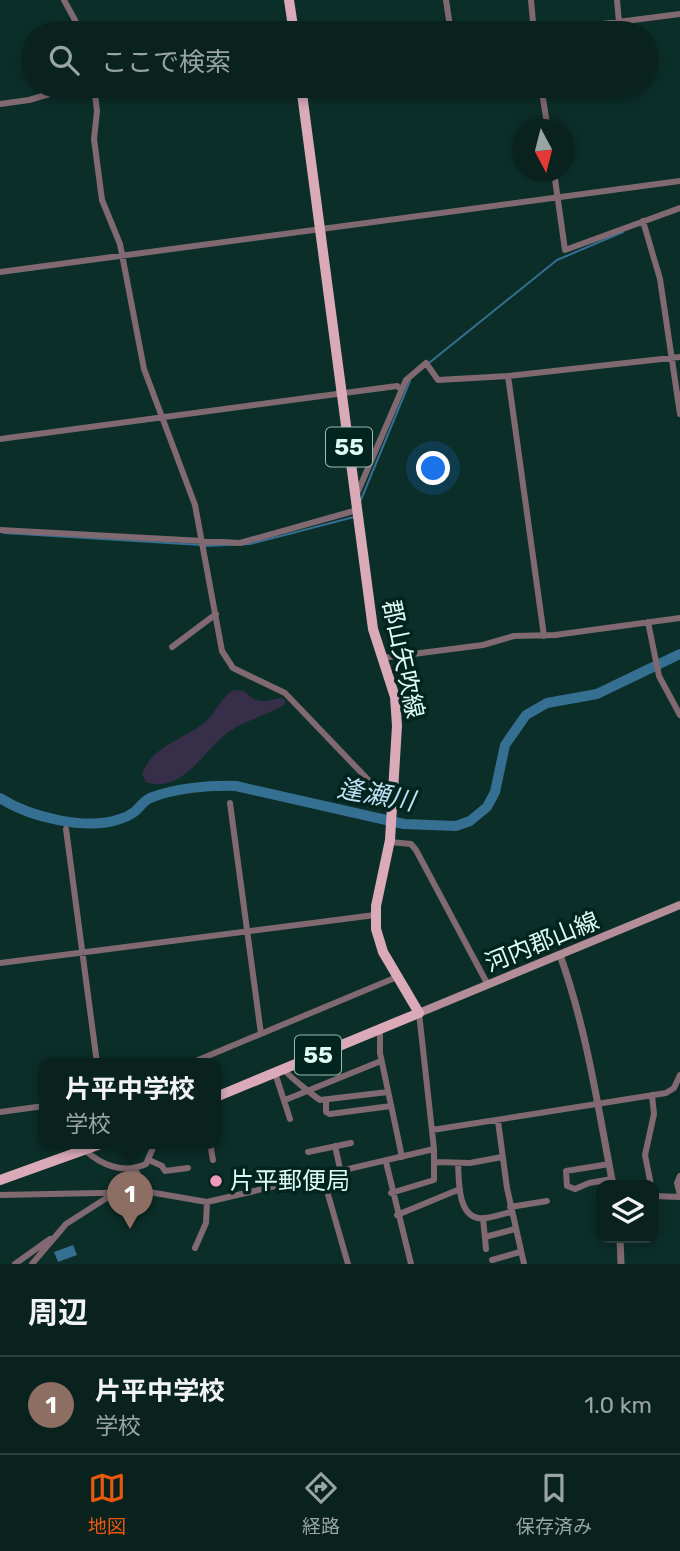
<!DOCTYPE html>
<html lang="ja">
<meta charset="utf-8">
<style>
:root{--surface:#09221e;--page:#172f2b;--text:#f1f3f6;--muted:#99a4a4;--line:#293f3c;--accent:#ea580c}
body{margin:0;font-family:Rubik,"Noto Sans JP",sans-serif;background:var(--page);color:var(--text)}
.controls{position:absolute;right:21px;bottom:21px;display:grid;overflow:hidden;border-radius:14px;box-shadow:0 4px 10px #0003}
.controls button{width:63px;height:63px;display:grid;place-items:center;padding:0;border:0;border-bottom:2px solid var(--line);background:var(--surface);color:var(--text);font:35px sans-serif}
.compass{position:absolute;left:512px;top:119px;width:63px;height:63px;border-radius:50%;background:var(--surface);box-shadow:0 4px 10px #0003;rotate:173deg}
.you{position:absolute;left:434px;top:469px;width:24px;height:24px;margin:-18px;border:5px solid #fff;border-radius:50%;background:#1a73e8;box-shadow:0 0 0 10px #1a73e833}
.badge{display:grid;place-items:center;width:46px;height:46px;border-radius:50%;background:var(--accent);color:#fff;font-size:23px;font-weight:700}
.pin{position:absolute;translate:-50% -58px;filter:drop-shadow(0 2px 4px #0008)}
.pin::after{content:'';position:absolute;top:37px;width:24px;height:21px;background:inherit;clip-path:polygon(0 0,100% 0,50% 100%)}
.popup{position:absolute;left:39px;top:1058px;width:182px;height:91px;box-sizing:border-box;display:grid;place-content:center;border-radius:14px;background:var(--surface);filter:drop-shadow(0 2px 5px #0005);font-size:23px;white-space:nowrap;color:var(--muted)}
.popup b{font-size:26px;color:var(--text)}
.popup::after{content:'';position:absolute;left:50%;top:100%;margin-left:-14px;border:14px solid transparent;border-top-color:var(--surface)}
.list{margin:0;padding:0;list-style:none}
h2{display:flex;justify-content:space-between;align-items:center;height:91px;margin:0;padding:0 28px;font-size:30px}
h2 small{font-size:23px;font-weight:400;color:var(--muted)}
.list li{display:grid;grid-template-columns:46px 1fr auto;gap:21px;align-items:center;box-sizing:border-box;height:98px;padding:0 28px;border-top:2px solid var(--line)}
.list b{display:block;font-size:26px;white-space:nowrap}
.list p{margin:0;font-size:23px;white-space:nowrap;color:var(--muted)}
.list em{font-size:23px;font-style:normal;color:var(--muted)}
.icon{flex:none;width:38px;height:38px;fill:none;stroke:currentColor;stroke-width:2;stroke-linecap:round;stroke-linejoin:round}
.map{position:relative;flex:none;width:680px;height:1264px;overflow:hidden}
.search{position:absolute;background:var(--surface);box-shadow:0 4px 10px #0003;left:21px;right:21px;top:21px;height:77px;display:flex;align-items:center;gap:18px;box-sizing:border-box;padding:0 24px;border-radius:38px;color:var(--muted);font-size:26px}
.sheet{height:189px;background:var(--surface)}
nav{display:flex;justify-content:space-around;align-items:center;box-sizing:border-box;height:98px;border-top:2px solid var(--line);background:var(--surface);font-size:19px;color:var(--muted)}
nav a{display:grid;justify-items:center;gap:4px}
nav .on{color:var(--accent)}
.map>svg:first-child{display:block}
.green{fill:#372e4a}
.water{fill:#356f92}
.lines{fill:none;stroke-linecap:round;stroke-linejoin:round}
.stream{stroke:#356f92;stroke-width:2}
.river{stroke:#356f92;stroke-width:10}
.minor{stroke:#806970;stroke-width:6}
.tertiary{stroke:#806970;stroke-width:7}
.secondary{stroke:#b38e99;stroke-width:8}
.primary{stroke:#daaab9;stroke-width:10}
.poi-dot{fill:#ef9ab7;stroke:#02241e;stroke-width:2.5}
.labels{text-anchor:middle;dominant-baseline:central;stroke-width:7;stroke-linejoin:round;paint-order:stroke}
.shield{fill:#02241e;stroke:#9bbcb4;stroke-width:2}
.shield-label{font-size:23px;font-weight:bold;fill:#ddfdf4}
.street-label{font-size:24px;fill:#ddfdf4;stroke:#02241e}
.poi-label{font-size:24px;fill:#ddfdf4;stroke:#02241e;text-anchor:start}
.water-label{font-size:26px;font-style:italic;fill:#bedef4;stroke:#02241e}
</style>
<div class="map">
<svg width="680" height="1264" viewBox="0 0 680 1264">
<rect width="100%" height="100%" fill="#0c2e28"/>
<path class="green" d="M 233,690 L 244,691 C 257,705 264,701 281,698 L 285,700 L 285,704 C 269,714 251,719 235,728 C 204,745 186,795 146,782 L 142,774 C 154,744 182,741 204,723 C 217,712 220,699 233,690 Z"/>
<path class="water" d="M 73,1245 L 77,1255 L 58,1262 L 54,1252 Z"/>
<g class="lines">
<path class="stream" d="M 429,363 L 557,260 L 623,232
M 360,502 L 410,381
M 4,533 L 201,545
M 206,546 L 250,544 L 354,517"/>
<path class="river" d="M 0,798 C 30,817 86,831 120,819 C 140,813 139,803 150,798 C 175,788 210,785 236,786 L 404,824 L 456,826 L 470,821 L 487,807 L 495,792 L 505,745 L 526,715 L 547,703 L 597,694 L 680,654"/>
<path class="minor" d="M 64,0 L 82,33
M 446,0 L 451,33
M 531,0 L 534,33
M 617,0 L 619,22
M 532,33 L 680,14
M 94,86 L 97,111 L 94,139 L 102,200 L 120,244 L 144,369 L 195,505 L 222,651 L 233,668 L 285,693 L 377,789 L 394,792
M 541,86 L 548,130
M 0,104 L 29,100 L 73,87 L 95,91 L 135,86
M 554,172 L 565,250 L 680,208
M 643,221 L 660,279 L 680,414
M 0,272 L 680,181
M 508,376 L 544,636
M 0,439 L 397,386 L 401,389
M 356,496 L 406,380 L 426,363 L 438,380 L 508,376 L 680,357
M 0,530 L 240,543 L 357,510
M 648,622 L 659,676 L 680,715
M 172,647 L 216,614
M 382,658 L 483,645 L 514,636 L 555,635 L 680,618
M 230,803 L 261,1034
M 66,829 L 97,1063
M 390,842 L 411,844 L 416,850 L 488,985
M 0,963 L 375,915
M 380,1029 L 380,1053 L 402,1157
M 191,1063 L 397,977
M 284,1069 C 287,1075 313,1095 320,1100 L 388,1092
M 275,1073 L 290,1119
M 285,1100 L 381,1061
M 326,1101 L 326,1112 L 330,1114 L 391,1106
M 0,1112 L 44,1106
M 498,1121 L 507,1188 L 524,1264
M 432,1130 L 666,1093 L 674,1088 L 680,1075
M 210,1143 L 213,1160
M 335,1146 L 341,1173
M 85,1150 C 102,1166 124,1174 146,1164 L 155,1143
M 308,1152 L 351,1143
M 149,1160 L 162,1166 L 165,1171 L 188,1168
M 386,1162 L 411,1264
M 436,1162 L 470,1163 L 502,1157
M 458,1163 C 459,1178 457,1214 478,1218 C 487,1220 502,1214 511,1212
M 609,1164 L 566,1171 L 567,1186 L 575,1189 L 589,1183 L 612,1179
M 134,1168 L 149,1192
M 680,1176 L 677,1183 L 680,1195
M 323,1177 L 348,1264
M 651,1185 L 645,1155 L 654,1114 L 652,1095
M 391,1193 L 434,1180 L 434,1149
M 0,1195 L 149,1192 L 207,1202 L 434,1149 L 419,1013
M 654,1196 L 680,1197
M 510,1207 L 547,1201
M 397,1215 L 460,1189
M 483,1218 L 486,1249
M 485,1237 L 515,1229
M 195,1248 L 206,1223 L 207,1202
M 492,1260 L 520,1252
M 15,1264 L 50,1239
M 32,1264 L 66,1224 L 116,1192"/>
<path class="tertiary" d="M 560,955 C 587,1030 598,1108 613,1185
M 620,1238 L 621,1264"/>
<path class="secondary" d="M 419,1013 L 680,905"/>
<path class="primary" d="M 289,0 L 294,33
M 216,1097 L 419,1013 L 383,952 L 376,929 L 376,906 L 390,840 L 397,726 L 395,697 L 373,629 L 301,86
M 0,1180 L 103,1143"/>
</g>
<circle class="poi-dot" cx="216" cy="1181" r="7"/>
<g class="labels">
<g class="shield">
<rect x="326" y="427.5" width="46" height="39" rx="5"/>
<rect x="295" y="1035.5" width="46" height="39" rx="5"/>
</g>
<g class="shield-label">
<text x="349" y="447">55</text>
<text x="318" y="1055">55</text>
</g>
<g class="street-label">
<text transform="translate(403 659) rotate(78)">郡山矢吹線</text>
<text transform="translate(542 942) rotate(-22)">河内郡山線</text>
</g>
<g class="poi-label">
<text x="230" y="1181">片平郵便局</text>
</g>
<g class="water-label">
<text transform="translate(376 795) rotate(10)">逢瀬川</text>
</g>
</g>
</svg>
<div class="controls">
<button><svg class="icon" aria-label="layers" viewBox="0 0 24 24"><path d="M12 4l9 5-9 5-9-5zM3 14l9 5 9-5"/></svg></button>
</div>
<svg class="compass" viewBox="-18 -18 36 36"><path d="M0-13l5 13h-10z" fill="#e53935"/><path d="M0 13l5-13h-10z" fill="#99a4a4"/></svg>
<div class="you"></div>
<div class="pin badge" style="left:130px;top:1229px;background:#8d6e63">1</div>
<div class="popup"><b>片平中学校</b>学校</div>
<div class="search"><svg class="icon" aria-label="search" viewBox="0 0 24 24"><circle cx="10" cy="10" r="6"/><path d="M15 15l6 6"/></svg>ここで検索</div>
</div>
<section class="sheet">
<h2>周辺<small></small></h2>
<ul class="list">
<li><span class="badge" style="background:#8d6e63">1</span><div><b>片平中学校</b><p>学校</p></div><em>1.0 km</em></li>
</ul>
</section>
<nav>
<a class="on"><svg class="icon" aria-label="map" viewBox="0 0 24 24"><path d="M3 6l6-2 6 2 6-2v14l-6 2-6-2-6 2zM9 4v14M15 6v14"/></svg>地図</a>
<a><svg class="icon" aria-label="directions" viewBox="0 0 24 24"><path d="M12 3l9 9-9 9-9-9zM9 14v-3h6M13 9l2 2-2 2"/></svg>経路</a>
<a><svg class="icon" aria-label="saved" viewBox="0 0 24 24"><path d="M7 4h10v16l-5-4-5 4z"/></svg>保存済み</a>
</nav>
